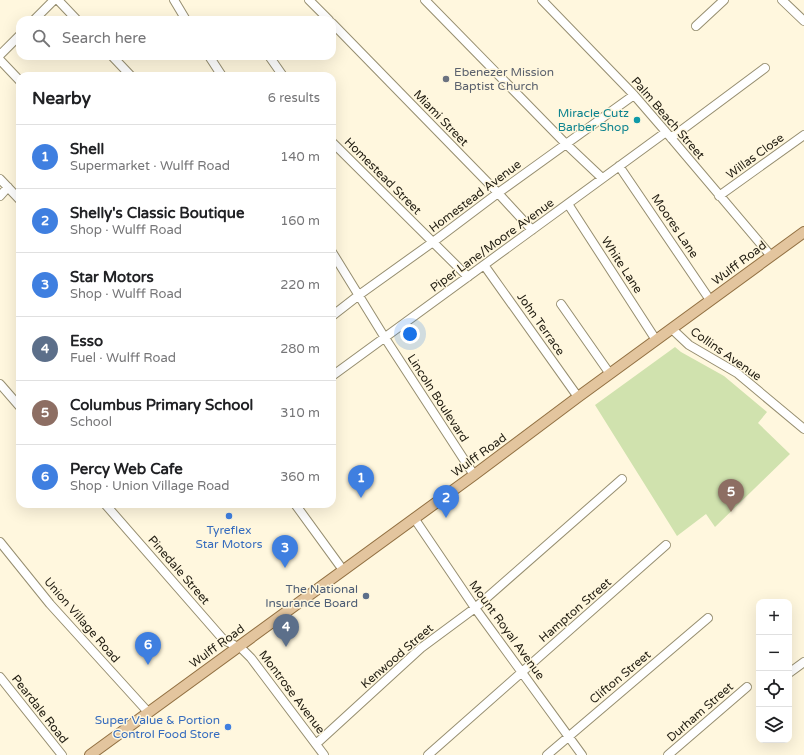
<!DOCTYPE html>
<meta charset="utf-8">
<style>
:root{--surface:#fff;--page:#f2f2f2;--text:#202124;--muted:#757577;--line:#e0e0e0;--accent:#048aaa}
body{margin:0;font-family:"Varela Round",sans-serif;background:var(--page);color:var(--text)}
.controls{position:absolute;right:12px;bottom:12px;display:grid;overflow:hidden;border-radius:8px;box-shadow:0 4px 16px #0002}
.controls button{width:36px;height:36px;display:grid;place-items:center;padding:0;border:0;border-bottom:1px solid var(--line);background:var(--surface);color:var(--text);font:20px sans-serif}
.you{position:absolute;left:410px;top:334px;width:14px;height:14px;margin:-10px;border:3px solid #fff;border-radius:50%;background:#1a73e8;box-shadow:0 0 0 6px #1a73e833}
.badge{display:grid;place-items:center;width:26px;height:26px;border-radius:50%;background:var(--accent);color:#fff;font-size:13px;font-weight:700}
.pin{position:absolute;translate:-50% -33px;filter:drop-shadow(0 1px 2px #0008)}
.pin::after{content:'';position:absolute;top:21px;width:14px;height:12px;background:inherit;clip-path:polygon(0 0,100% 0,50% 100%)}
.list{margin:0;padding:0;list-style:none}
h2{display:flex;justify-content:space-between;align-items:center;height:52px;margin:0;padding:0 16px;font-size:17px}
h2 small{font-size:13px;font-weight:400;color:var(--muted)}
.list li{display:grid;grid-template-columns:26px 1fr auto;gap:12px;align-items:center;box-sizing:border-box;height:64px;padding:0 16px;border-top:1px solid var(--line)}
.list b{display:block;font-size:15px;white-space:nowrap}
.list p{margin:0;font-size:13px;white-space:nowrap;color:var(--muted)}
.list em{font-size:13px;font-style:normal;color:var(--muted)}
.icon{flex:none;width:22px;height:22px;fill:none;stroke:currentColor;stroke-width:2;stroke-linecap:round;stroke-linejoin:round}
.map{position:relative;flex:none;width:804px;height:755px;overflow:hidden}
.search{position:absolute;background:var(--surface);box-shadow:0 4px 16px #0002;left:16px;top:16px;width:320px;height:44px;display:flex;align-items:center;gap:10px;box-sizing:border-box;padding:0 14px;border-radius:12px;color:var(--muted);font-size:15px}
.panel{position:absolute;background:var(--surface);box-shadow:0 4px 16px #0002;left:16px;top:72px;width:320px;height:436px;border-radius:12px}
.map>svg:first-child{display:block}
.green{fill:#d0e2ae}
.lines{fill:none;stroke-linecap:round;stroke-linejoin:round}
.minor-casing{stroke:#968e70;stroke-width:10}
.major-casing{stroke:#927042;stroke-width:12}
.minor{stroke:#fff;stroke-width:8}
.major{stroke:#e3c59e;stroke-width:10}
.worship-dot{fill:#6b7280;stroke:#fff7de;stroke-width:1.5}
.culture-dot{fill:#0f9aa8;stroke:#fff7de;stroke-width:1.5}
.shop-dot{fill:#3f7fe0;stroke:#fff7de;stroke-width:1.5}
.service-dot{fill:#5c6f8a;stroke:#fff7de;stroke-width:1.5}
.labels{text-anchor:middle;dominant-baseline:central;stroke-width:3;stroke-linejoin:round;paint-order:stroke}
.worship-label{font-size:12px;fill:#5b616d;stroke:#fff7de;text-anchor:start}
.culture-label{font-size:12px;fill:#0d838f;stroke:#fff7de;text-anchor:end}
.street-label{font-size:12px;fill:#201c11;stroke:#fff7de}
.shop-label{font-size:12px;fill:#366cbe;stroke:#fff7de}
.service-label{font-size:12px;fill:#4e5e75;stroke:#fff7de;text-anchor:end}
</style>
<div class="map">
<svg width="804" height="755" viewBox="0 0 804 755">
<rect width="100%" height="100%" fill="#fff7de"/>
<path class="green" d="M 675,347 L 681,352 L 724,376 L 767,412 L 758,423 L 790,454 L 715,527 L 706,514 L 677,536 L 595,405 Z"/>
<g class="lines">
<defs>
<path id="minor" d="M 58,0 L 77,20
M 174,0 L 186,20
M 309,0 L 329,20
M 425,0 L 566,144 L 602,178
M 542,0 L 634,95 L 666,132 L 771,256
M 782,0 L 804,21
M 34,20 L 54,0
M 332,23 L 498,193 L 532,230
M 696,26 L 724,0
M 0,55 L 20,35
M 112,56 L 131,76
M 209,56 L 222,76
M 269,56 L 283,76
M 0,60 L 20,81
M 671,138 L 765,68
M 332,142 L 468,277
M 619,166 L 710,300
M 0,179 L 20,200
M 0,196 L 8,187
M 719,196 L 804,135
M 568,204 L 656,340
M 332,252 L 385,338 L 474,475
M 484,265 L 578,397
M 561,304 L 610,374
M 332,316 L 359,295 L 433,242 L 498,193 L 634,95
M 672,329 L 689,345 L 737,373 L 804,429
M 332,376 L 666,132
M 0,384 L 20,407
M 105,504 L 222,638 L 226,641 L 242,649 L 251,658 L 324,755
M 295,504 L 343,570
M 414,518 L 475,608 L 582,755
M 0,542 L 50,604 L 148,712
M 789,673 L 804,662
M 0,677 L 62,755
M 316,744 L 421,648 L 475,608 L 622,479
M 428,755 L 666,545
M 547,755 L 708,618
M 668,755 L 747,687"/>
<path id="major" d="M 90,755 L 474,475 L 578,397 L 804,232"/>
</defs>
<use href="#minor" class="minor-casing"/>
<use href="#major" class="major-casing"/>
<use href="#minor" class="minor"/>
<use href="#major" class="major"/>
</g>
<circle class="worship-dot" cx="446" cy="79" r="4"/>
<circle class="culture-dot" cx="637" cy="120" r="4"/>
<g class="shop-dot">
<circle cx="229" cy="516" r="4"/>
<circle cx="228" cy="727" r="4"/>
</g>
<circle class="service-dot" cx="366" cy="596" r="4"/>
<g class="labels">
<g class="worship-label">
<text x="454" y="72">Ebenezer Mission<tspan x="454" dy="14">Baptist Church</tspan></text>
</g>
<g class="culture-label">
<text x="629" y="113">Miracle Cutz<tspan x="629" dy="14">Barber Shop</tspan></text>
</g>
<g class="street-label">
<text transform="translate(441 118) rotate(46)">Miami Street</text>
<text transform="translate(668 118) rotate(49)">Palm Beach Street</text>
<text transform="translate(755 156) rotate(-36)">Willas Close</text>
<text transform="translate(383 176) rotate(45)">Homestead Street</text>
<text transform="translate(475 196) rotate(-37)">Homestead Avenue</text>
<text transform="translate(675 226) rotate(56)">Moores Lane</text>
<text transform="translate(492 245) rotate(-36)">Piper Lane/Moore Avenue</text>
<text transform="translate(739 263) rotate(-37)">Wulff Road</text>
<text transform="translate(622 265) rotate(57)">White Lane</text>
<text transform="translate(541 324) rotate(55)">John Terrace</text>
<text transform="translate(726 354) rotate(35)">Collins Avenue</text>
<text transform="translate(438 398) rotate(57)">Lincoln Boulevard</text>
<text transform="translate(479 455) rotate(-36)">Wulff Road</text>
<text transform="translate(179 570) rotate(49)">Pinedale Street</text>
<text transform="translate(575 610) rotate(-41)">Hampton Street</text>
<text transform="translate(82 620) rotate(49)">Union Village Road</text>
<text transform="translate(507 630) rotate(54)">Mount Royal Avenue</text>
<text transform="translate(217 646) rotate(-36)">Wulff Road</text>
<text transform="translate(397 656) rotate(-41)">Kenwood Street</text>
<text transform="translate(620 677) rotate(-40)">Clifton Street</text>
<text transform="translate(292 692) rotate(53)">Montrose Avenue</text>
<text transform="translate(40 709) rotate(52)">Peardale Road</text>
<text transform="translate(700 712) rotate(-41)">Durham Street</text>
</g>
<g class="shop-label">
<text x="229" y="530">Tyreflex<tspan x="229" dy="14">Star Motors</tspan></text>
<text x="220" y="720" text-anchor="end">Super Value &amp; Portion<tspan x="220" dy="14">Control Food Store</tspan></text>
</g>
<g class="service-label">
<text x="358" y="589">The National<tspan x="358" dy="14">Insurance Board</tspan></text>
</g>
</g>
</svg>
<div class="controls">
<button>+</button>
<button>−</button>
<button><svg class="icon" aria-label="locate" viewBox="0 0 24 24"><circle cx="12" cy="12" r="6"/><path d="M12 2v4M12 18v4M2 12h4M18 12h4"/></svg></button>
<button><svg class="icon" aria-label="layers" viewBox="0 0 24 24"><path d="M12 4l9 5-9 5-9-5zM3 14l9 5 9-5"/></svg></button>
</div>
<div class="you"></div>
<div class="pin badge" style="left:361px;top:498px;background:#3f7fe0">1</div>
<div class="pin badge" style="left:446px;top:518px;background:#3f7fe0">2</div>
<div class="pin badge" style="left:285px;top:568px;background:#3f7fe0">3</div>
<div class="pin badge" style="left:286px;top:647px;background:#5c6f8a">4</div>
<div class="pin badge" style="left:731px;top:512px;background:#8d6e63">5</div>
<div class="pin badge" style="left:148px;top:665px;background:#3f7fe0">6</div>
<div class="search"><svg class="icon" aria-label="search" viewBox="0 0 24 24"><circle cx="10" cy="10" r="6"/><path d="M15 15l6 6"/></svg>Search here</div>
<section class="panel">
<h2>Nearby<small>6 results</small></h2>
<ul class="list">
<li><span class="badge" style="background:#3f7fe0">1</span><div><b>Shell</b><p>Supermarket · Wulff Road</p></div><em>140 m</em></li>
<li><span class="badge" style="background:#3f7fe0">2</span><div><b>Shelly's Classic Boutique</b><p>Shop · Wulff Road</p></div><em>160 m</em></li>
<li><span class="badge" style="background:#3f7fe0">3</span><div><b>Star Motors</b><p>Shop · Wulff Road</p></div><em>220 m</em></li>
<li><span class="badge" style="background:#5c6f8a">4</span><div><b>Esso</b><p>Fuel · Wulff Road</p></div><em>280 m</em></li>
<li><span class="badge" style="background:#8d6e63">5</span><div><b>Columbus Primary School</b><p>School</p></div><em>310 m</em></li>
<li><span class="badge" style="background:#3f7fe0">6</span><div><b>Percy Web Cafe</b><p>Shop · Union Village Road</p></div><em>360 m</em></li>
</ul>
</section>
</div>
